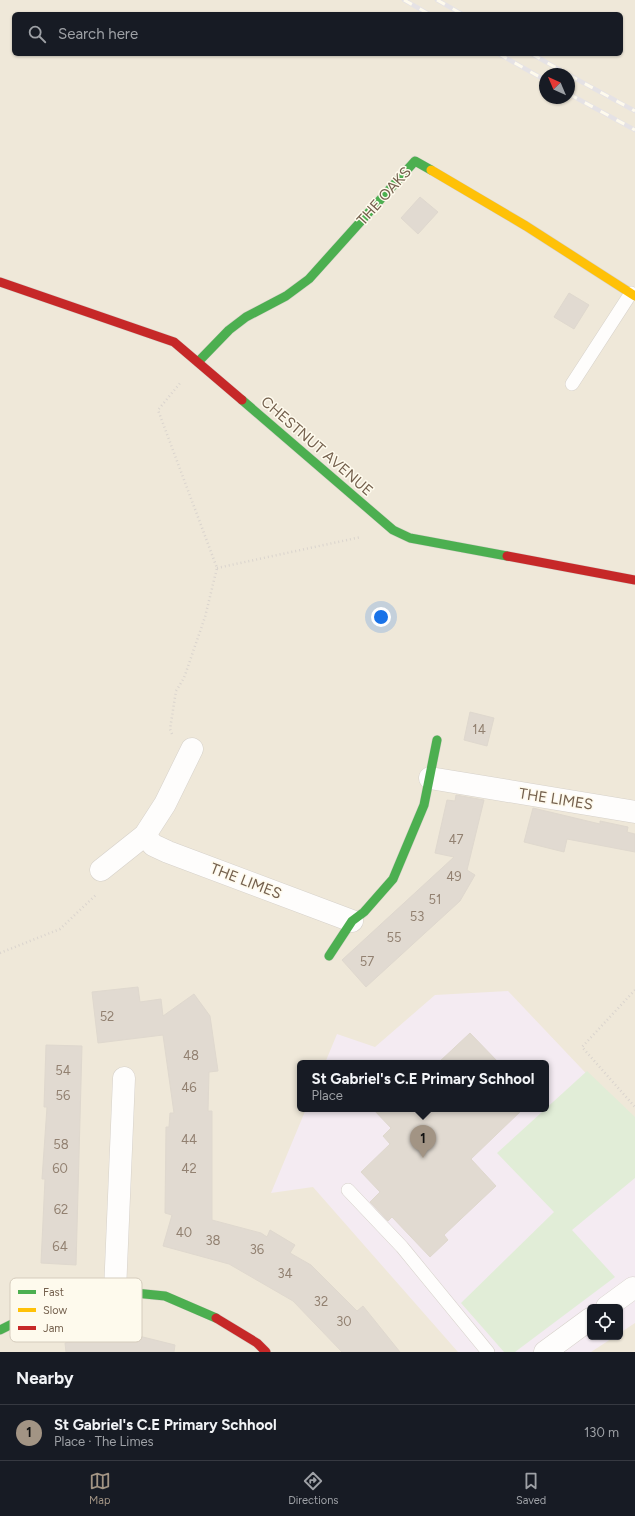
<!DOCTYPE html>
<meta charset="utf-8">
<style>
:root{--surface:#171b24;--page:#20242c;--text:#f1f3f6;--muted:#9ea1a6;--line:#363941;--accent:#a29484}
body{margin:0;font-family:Figtree,sans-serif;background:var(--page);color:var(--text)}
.controls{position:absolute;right:12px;bottom:12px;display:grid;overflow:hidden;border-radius:6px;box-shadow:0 1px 3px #0004}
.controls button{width:36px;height:36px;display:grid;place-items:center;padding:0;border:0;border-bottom:1px solid var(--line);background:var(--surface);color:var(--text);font:20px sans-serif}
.compass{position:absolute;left:539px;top:68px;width:36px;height:36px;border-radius:50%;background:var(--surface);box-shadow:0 1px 3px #0004;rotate:316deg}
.you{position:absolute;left:381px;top:617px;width:14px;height:14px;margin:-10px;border:3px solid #fff;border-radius:50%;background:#1a73e8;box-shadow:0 0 0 6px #1a73e833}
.badge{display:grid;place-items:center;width:26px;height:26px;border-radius:50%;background:var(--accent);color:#111;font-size:13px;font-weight:700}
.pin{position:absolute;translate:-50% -33px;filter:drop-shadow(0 1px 2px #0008)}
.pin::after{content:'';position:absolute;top:21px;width:14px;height:12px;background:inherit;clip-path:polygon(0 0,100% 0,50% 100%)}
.popup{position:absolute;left:297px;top:1060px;width:252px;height:52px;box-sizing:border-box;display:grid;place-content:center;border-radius:6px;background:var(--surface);filter:drop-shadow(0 1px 3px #0005);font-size:13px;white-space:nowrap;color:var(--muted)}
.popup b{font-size:15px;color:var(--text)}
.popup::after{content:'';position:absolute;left:50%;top:100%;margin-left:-8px;border:8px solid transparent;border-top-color:var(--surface)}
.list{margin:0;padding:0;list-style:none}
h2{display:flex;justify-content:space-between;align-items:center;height:52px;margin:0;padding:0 16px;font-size:17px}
h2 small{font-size:13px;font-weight:400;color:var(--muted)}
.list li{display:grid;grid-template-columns:26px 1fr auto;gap:12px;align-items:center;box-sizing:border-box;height:56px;padding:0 16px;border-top:1px solid var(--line)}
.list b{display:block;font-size:15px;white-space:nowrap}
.list p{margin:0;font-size:13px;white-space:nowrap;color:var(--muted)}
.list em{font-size:13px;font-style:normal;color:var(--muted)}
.icon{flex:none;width:22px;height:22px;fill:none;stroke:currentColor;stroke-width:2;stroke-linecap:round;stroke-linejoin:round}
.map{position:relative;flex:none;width:635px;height:1352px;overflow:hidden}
.search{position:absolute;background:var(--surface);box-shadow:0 1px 3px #0004;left:12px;right:12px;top:12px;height:44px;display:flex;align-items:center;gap:10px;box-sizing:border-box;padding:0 14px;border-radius:6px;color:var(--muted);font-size:15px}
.sheet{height:108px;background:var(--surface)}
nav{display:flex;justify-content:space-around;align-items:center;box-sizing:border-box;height:56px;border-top:1px solid var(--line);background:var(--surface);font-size:11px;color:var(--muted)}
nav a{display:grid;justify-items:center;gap:2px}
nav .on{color:var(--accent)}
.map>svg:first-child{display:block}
.residential{fill:#efe8d9;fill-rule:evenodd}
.education{fill:#f4ebf2}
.green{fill:#e1edd7}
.building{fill:#e1dad1;stroke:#dfd8ce}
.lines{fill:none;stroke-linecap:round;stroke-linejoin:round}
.lane-casing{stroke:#d6d1ca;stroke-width:14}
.street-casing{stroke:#d6d1ca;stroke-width:23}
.fast-casing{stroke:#d6d1c9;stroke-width:10}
.slow-casing{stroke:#d6d1c9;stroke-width:10}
.jam-casing{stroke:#d6d1c9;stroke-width:10}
.path{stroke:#dad4ce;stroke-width:2.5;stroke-dasharray:1 3;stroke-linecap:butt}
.lane{stroke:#fefdfc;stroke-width:13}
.street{stroke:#fefdfc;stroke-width:22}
.fast{stroke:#4caf50;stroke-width:9}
.slow{stroke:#ffc107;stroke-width:9}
.jam{stroke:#c62828;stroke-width:9}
.rail-casing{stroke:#e5e2e5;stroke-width:4.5}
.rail{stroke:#fefaed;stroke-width:3;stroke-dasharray:9;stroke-linecap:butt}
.labels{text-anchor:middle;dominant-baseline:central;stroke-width:3;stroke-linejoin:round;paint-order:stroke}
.number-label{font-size:13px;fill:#928171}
.street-label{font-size:15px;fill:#74604d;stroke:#fefaed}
.key{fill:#fefaed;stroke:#d5ccbd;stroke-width:1}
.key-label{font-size:11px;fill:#74604d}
</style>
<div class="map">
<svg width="635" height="1352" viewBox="0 0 635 1352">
<rect width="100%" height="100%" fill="#f6f4eb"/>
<path class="residential" d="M 0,0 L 635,0 L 635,1352 L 0,1352 ZM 14,14 L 621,14 L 621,54 L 14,54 ZM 545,74 L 569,74 L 569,98 L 545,98 ZM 300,1063 L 546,1063 L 546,1109 L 300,1109 ZM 590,1307 L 620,1307 L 620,1337 L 590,1337 Z"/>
<path class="education" d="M 508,991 L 635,1125 L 635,1323 L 620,1333 L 620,1307 L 590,1307 L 590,1337 L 614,1337 L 591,1352 L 458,1352 L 313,1187 L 271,1193 L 306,1109 L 546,1109 L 546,1063 L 325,1063 L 337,1034 L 375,1047 L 435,995 Z"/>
<path class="green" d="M 587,1071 L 635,1117 L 635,1178 L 572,1230 L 615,1277 L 515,1352 L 504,1352 L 461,1303 L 554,1212 L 497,1153 Z"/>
<path class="building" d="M 420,197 L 438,212 L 418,234 L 401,218 Z
M 569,293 L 589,305 L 574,329 L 554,317 Z
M 470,712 L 494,718 L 487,746 L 464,740 Z
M 456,795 L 484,800 L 467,870 L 475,875 L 460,901 L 366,987 L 342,960 L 454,857 L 435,853 L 447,800 L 455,801 Z
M 533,808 L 600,824 L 600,821 L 628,827 L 627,832 L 635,834 L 635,852 L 567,839 L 564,852 L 524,842 Z
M 138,987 L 140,1002 L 161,999 L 163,1016 L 194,994 L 210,1016 L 218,1071 L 209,1072 L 208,1111 L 212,1111 L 212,1220 L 261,1233 L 267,1237 L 270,1230 L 295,1245 L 290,1253 L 311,1265 L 357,1311 L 363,1306 L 400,1352 L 342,1352 L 293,1301 L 229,1264 L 163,1246 L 172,1215 L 165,1213 L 166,1127 L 169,1127 L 170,1113 L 174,1113 L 163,1035 L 98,1043 L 92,992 Z
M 470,1033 L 499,1063 L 438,1063 Z
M 46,1045 L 82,1046 L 76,1265 L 41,1263 L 45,1179 L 42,1179 L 47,1107 L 44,1107 Z
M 373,1109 L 523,1109 L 471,1159 L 496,1186 L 444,1235 L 448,1240 L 430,1257 L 392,1217 L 388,1221 L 370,1202 L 380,1192 L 361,1172 L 390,1144 L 383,1136 L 391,1128 Z
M 119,1331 L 175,1345 L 174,1352 L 66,1352 L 65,1343 Z"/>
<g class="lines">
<defs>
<path id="lane" d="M 572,384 L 631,293
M 348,1190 L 402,1247 L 488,1352"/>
<path id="street" d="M 430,778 L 635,812
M 145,835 L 153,845 L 168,852 L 352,921
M 101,870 L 145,835 L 165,804 L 192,749
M 115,1291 L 124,1078
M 607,1307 L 633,1288
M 545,1352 L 590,1319"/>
<path id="fast" d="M 198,362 L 229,330 L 246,317 L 286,296 L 309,279 L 415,161 L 431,170
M 242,400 L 393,530 L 410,538 L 507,556
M 329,956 L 352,921 L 364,912 L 393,879 L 424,805 L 437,740
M 0,1330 L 52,1304 L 93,1294 L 115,1291 L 165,1296 L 216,1318"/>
<path id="slow" d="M 431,170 L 526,226 L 635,296"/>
<path id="jam" d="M 0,282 L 174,342 L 242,400
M 507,556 L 635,580
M 216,1318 L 257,1343 L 266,1352"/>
</defs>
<use href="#lane" class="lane-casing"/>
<use href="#street" class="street-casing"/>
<use href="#fast" class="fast-casing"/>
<use href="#slow" class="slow-casing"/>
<use href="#jam" class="jam-casing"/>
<path class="path" d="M 217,568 L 361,537
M 172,734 L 170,729 L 176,691 L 184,678 L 205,617 L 217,568 L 158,410 L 181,382
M 0,953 L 60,929 L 97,894
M 635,990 L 582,1047 L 635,1107"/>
<use href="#lane" class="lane"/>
<use href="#street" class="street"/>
<use href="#fast" class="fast"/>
<use href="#slow" class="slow"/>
<use href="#jam" class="jam"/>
<defs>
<path id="rail" d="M 404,0 L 429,14
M 437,0 L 462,14
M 499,54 L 545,80
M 532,54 L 567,74
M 569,75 L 635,111
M 569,94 L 635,130"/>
</defs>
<use href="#rail" class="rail-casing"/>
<use href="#rail" class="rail"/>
</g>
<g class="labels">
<g class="number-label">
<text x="479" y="729">14</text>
<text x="456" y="839">47</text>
<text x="454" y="876">49</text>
<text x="435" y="899">51</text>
<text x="417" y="916">53</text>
<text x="394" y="937">55</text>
<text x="367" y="961">57</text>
<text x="107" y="1016">52</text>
<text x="191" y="1055">48</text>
<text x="63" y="1070">54</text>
<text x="189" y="1087">46</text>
<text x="63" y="1095">56</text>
<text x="189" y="1139">44</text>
<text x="61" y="1144">58</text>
<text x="60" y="1168">60</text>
<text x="189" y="1168">42</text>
<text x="61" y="1209">62</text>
<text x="184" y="1232">40</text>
<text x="213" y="1240">38</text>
<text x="60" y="1246">64</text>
<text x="257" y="1249">36</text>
<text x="285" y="1273">34</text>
<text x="321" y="1301">32</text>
<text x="344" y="1321">30</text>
</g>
<g class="street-label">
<text transform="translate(384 196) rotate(-48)">THE OAKS</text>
<text transform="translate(317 446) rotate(41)">CHESTNUT AVENUE</text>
<text transform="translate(556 799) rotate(9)">THE LIMES</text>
<text transform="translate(246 881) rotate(21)">THE LIMES</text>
</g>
</g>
<rect x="10" y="1278" width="132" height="64" rx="6" class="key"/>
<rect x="18" y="1290" width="18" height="4" fill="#4caf50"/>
<rect x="18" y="1308" width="18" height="4" fill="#ffc107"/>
<rect x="18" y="1326" width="18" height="4" fill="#c62828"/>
<g class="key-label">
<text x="43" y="1296">Fast</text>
<text x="43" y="1314">Slow</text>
<text x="43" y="1332">Jam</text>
</g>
</svg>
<div class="controls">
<button><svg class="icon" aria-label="locate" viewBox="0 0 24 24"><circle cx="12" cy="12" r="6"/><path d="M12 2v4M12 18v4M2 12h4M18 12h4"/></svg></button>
</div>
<svg class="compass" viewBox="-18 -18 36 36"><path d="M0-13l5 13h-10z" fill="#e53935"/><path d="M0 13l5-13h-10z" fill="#9ea1a6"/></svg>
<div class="you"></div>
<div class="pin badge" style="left:423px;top:1158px">1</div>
<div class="popup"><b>St Gabriel's C.E Primary Schhool</b>Place</div>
<div class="search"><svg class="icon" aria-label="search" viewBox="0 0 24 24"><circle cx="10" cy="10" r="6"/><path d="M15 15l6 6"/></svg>Search here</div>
</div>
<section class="sheet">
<h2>Nearby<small></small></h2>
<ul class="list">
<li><span class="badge">1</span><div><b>St Gabriel's C.E Primary Schhool</b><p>Place · The Limes</p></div><em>130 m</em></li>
</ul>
</section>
<nav>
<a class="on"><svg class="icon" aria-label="map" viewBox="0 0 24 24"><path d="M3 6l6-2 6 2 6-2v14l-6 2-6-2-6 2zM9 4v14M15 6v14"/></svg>Map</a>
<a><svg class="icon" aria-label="directions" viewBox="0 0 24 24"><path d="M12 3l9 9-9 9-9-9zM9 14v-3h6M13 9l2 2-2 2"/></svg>Directions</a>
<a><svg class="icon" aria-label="saved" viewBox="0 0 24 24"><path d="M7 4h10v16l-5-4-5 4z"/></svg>Saved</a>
</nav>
